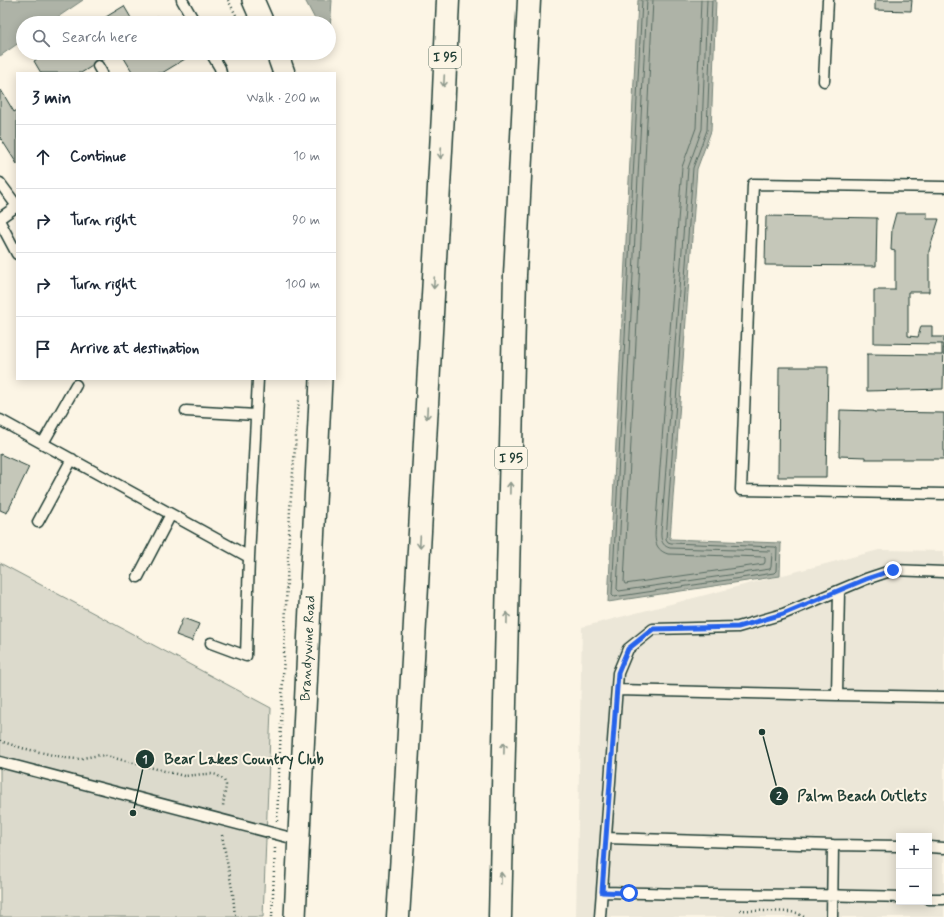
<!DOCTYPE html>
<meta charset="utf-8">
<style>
:root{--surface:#fff;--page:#f6f6f7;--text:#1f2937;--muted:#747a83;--line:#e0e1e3}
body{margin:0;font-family:Mynerve,sans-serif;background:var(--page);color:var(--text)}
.controls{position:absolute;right:12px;bottom:12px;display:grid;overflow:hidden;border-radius:0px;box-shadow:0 2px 10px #0003}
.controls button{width:36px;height:36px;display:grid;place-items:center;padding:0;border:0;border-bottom:1px solid var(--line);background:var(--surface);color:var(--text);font:20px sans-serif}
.stop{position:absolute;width:12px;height:12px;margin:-9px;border:3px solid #2563eb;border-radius:50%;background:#fff}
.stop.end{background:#2563eb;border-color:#fff;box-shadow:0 1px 4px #0008}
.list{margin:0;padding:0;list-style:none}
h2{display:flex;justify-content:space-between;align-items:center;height:52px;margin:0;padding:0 16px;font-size:17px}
h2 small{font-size:13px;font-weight:400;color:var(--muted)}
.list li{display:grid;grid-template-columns:26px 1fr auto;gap:12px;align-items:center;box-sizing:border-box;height:64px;padding:0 16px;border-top:1px solid var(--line)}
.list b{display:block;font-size:15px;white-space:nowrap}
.list em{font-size:13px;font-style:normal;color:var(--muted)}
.icon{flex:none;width:22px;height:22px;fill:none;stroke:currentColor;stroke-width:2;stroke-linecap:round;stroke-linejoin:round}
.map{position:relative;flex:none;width:944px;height:917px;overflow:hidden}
.search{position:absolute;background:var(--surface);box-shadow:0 2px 10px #0003;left:16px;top:16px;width:320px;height:44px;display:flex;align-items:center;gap:10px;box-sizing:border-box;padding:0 14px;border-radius:22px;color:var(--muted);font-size:15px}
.panel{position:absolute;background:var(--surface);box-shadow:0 2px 10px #0003;left:16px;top:72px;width:320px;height:308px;border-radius:0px}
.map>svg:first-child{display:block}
.built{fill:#ece7d8;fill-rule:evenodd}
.green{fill:#dcdacc;stroke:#7e8c80}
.water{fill:#aeb3a7;stroke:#758479}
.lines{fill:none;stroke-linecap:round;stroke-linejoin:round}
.shore{stroke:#586c62;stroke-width:1}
.building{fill:#c5c7b9;stroke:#1f3d34}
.lane-casing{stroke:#1f3d34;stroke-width:13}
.street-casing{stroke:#1f3d34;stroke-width:24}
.highway-casing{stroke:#1f3d34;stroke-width:25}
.path{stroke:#1f3d34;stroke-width:2.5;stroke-dasharray:1 3;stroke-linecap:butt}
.lane{stroke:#fcf5e5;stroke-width:10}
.street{stroke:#fcf5e5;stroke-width:21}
.highway{stroke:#fcf5e5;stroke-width:22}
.oneway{stroke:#8e998c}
.route{stroke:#2563eb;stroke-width:5}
.labels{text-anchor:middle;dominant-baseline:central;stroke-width:4;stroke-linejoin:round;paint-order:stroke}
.shield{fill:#fcf5e5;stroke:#617469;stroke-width:1}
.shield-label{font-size:13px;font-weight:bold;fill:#1f3d34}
.street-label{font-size:14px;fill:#1f3d34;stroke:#fcf5e5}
.leader{fill:none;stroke:#1f3d34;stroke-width:1.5}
.callout-dot{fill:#1f3d34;stroke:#fcf5e5;stroke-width:1.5}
.mark-label{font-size:12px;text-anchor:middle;font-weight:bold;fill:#fff}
.callout-label{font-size:15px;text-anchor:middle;font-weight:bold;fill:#1f3d34;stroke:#fcf5e5;stroke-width:4;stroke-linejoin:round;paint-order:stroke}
</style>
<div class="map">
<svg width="944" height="917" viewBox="0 0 944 917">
<rect width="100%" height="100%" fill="#fcf5e5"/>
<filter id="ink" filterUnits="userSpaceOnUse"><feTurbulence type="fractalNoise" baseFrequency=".025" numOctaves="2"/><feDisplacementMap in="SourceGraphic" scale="8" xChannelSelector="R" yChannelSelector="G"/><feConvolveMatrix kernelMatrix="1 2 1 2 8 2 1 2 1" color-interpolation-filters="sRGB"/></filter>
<g filter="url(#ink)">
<path class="built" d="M 879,550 L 944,551 L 944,917 L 576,917 L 582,627 ZM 899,836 L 929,836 L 929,902 L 899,902 Z"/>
<path class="green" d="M 0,563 L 271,708 L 263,917 L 0,917 Z"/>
<path class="water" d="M 0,0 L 83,0 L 49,23 L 23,23 L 23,40 L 0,56 Z
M 305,0 L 332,0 L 329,45 L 329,23 L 317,23 Z
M 638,0 L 716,0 L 711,131 L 697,169 L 670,539 L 781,543 L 780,576 L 608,602 Z"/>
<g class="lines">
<path class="shore" d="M 642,0 L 612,595 L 614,597 L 774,573 L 776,571 L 777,548 L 775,547 L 671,543 L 668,542 L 666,539 L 693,168 L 707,130 L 712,0
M 647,0 L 617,589 L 619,591 L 770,569 L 771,567 L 772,553 L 770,551 L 670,548 C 658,545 661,532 662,522 L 688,168 L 702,129 L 707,0
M 653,0 L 624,582 L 625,584 L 764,564 L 765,562 L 765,558 L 764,557 L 668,554 C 652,549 655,535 656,522 L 682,167 L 696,128 L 701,0"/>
</g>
<path class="building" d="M 875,0 L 912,0 L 911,11 L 875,10 Z
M 124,6 L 134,23 L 96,23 Z
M 158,16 L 162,23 L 147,23 Z
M 47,53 L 113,53 L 81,73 L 41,73 L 34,61 Z
M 121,53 L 181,53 L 185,59 L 162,73 L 133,73 Z
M 0,90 L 1,90 L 14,112 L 17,110 L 17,164 L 0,137 Z
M 896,213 L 927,213 L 927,219 L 939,219 L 929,251 L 929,292 L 908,292 L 908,336 L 918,337 L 921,326 L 932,326 L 932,337 L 944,337 L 943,389 L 867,391 L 867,354 L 942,355 L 942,344 L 874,343 L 874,290 L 895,290 L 895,251 L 891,250 L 892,228 Z
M 766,216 L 877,218 L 876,266 L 765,265 Z
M 779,367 L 828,367 L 826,477 L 778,477 Z
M 840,410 L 874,411 L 874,412 L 944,413 L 944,459 L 865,459 L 865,457 L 839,456 Z
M 0,454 L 29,467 L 7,513 L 0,510 Z
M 183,618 L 199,624 L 192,641 L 176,635 Z"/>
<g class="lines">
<defs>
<path id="lane" d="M 182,0 L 195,23
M 211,53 L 220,68 L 221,73
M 98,66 L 102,73
M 824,81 L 828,0
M 0,183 L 17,206
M 944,187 L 753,184 L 741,490 L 944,494
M 0,218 L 17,206
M 0,222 L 17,254
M 186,411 L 256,415
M 0,420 L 249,557 L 258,379
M 43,443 L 76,385
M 38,522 L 72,459
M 138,577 L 171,514
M 839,591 L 837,695 L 944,697
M 211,643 L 246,656 L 249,557
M 617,690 L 837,695
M 0,762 L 299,840
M 606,838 L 833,845 L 832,917
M 833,845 L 899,846
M 929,847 L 944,848
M 602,892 C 701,895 800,894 899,897
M 929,899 L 944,899
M 600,917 L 618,673 L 628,649 L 653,629 L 738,627 L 783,614 L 866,579 L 893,570 L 944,572"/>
<g id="street">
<path d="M 253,0 L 263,23"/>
<path d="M 277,53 L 284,73"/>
<path id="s1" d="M 295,917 L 321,379"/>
</g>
<path id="highway" d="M 398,917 L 404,822 L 443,114 L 448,0
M 500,917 L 515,275 L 529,0"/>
</defs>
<use href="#lane" class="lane-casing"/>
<use href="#street" class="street-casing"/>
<use href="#highway" class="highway-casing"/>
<path class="path" d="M 228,0 L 240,23
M 0,741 L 22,748 L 66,758 L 77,759 L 100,755 L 106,756 L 184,776 L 205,774 L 213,774 L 217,775 L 224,780 L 226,785 L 223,806
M 277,821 L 290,509 L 299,398
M 222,835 L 233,894 L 235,917
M 740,910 L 791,912 L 797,913 L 804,917
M 272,917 L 275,848"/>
<use href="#lane" class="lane"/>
<use href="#street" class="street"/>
<use href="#highway" class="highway"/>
</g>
<defs><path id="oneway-shaft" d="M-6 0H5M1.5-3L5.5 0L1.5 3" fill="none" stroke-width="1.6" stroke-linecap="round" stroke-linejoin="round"/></defs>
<g class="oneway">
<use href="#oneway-shaft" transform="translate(444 81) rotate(93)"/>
<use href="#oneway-shaft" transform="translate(441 153) rotate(93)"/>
<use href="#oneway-shaft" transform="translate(434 283) rotate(93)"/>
<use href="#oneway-shaft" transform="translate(427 413) rotate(93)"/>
<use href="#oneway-shaft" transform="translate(510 488) rotate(-89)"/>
<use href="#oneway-shaft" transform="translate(420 542) rotate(93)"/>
<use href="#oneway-shaft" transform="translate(507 618) rotate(-89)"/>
<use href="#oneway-shaft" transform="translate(504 748) rotate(-89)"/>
<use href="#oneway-shaft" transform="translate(501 878) rotate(-89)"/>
</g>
</g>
<g class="lines" filter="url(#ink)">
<path class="route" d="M 629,893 L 602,892 L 618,673 L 628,649 L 653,629 L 738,627 L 783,614 L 866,579 L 893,570"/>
</g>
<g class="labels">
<g class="shield">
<rect x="429" y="46" width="32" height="22" rx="3"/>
<rect x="495" y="447" width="32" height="22" rx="3"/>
</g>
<g class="shield-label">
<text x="445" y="57">I 95</text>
<text x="511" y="458">I 95</text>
</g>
<g class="street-label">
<text stroke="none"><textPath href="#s1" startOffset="269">Brandywine Road</textPath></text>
</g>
</g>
<path class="leader" d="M133 813L145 759M762 732L779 796"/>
<g class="callout-dot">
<circle cx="133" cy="813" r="4"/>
<circle cx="762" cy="732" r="4"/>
<circle cx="145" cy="759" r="10"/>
<circle cx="779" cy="796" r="10"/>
</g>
<g class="mark-label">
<text x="145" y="763">1</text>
<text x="779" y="800">2</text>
</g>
<g class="callout-label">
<text x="244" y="764">Bear Lakes Country Club</text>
<text x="862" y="801">Palm Beach Outlets</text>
</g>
</svg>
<div class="controls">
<button>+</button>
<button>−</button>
</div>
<div class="stop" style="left:629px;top:893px"></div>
<div class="stop end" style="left:893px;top:570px"></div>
<div class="search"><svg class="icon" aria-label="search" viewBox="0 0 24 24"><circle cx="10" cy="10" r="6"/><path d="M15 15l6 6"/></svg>Search here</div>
<section class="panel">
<h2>3 min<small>Walk · 200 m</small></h2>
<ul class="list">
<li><svg class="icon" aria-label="ahead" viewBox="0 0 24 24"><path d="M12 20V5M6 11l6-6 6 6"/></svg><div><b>Continue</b></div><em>10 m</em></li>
<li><svg class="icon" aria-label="right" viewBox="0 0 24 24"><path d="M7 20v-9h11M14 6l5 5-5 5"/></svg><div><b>Turn right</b></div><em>90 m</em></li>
<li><svg class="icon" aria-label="right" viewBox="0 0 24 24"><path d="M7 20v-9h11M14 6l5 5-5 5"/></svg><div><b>Turn right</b></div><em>100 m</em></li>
<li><svg class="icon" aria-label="arrive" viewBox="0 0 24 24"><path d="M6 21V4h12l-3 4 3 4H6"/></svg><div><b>Arrive at destination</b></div></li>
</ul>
</section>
</div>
